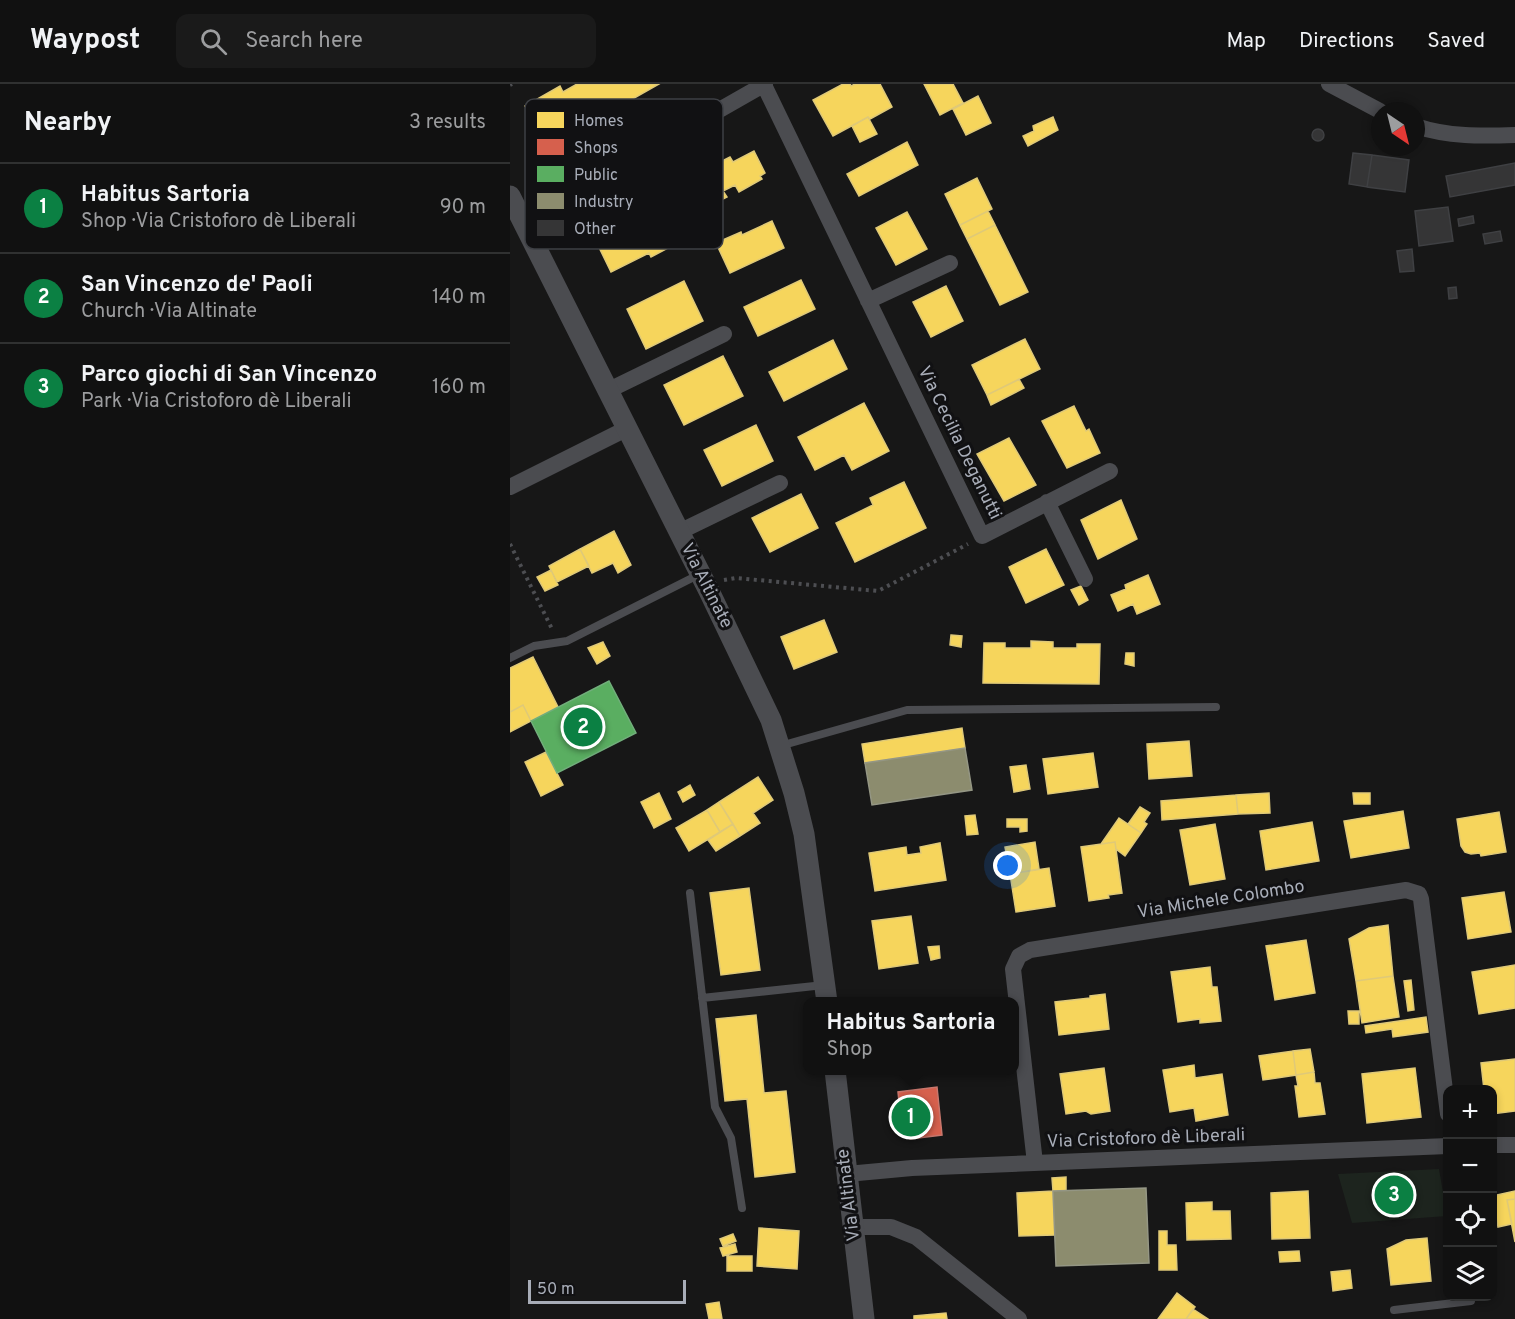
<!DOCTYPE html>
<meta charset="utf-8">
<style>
:root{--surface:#111;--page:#1a1a1a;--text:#f1f3f6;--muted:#9c9d9f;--line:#303131;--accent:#0b8043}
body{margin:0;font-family:Overpass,sans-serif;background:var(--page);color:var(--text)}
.controls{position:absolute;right:18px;bottom:18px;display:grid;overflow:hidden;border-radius:12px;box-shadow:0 3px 9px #0003}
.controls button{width:54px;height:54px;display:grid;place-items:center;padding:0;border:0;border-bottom:2px solid var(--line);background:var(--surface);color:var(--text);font:30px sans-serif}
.compass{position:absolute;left:861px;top:18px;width:54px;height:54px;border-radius:50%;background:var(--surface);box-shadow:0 3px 9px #0003;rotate:145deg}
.scale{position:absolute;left:18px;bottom:15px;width:158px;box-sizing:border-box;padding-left:6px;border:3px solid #a8adb8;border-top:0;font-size:16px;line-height:21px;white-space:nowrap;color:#a8adb8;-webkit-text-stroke:4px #111113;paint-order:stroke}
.you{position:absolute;left:498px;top:782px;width:21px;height:21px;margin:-15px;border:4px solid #fff;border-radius:50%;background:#1a73e8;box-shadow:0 0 0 9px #1a73e833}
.badge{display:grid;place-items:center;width:39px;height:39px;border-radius:50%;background:var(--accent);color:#fff;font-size:20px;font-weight:700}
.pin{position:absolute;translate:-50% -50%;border:3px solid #fff;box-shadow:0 2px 6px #0006}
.popup{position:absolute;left:293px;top:913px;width:216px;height:78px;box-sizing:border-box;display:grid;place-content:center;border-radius:12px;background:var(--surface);filter:drop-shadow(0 2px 4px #0005);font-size:20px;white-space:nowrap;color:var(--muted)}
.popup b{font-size:22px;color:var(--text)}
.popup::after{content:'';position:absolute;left:50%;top:100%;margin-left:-12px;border:12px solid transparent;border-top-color:var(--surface)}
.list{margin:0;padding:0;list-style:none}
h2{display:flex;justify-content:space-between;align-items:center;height:78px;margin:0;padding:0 24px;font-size:26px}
h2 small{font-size:20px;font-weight:400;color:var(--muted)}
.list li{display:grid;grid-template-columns:39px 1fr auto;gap:18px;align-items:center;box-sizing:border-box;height:90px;padding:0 24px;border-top:2px solid var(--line)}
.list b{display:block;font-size:22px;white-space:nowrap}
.list p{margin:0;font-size:20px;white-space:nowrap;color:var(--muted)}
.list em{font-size:20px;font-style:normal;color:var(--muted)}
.icon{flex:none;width:33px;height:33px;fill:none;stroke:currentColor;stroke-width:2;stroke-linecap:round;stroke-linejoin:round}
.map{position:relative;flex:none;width:1005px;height:1235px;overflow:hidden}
header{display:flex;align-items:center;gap:36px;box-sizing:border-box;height:84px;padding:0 30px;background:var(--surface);border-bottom:2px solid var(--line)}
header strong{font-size:28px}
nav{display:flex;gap:33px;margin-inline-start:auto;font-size:21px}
.search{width:420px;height:54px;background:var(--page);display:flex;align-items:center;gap:15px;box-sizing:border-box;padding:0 21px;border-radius:12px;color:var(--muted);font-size:22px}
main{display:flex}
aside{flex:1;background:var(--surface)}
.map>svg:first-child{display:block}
.green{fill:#1d241e}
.homes{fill:#f6d55c;stroke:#dfc978;stroke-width:1.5}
.shops{fill:#d6604d;stroke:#c8776d;stroke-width:1.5}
.public{fill:#5aae61;stroke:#71ae7b;stroke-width:1.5}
.industry{fill:#8c8c6e;stroke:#949684;stroke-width:1.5}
.building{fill:#353536;stroke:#3f4043;stroke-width:1.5}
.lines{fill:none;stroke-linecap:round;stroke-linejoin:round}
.path{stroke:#4d4e52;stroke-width:4;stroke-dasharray:3 4.5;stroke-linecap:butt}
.service{stroke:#4b4c50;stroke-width:8}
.minor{stroke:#4b4c50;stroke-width:16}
.tertiary{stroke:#4b4c50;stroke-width:21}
.labels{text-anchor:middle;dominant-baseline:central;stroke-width:6;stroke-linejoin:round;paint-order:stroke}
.street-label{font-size:18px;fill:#a8adb8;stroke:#111113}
.key{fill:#111113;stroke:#3e4045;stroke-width:1.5}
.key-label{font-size:16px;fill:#a8adb8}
</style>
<header>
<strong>Waypost</strong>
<div class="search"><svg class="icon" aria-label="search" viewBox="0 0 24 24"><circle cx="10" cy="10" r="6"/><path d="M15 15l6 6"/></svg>Search here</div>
<nav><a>Map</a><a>Directions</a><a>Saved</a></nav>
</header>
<main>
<aside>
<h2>Nearby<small>3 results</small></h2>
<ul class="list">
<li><span class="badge">1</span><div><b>Habitus Sartoria</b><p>Shop · Via Cristoforo dè Liberali</p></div><em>90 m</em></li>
<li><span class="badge">2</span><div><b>San Vincenzo de' Paoli</b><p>Church · Via Altinate</p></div><em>140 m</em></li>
<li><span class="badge">3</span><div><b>Parco giochi di San Vincenzo</b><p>Park · Via Cristoforo dè Liberali</p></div><em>160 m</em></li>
</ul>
</aside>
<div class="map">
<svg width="1005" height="1235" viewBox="0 0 1005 1235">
<rect width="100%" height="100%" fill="#171717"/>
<path class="green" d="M 929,1085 L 937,1132 L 842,1139 L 828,1090 Z"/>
<path class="homes" d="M 67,0 L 149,0 L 38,63 L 15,22 L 50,2 L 53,8 Z
M 333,0 L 340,0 L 341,2 L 345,0 L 370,0 L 382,23 L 360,35 L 358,33 L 323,52 L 303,16 Z
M 414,0 L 443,0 L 453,19 L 430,31 Z
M 468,12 L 481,39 L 456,51 L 443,25 Z
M 358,33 L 367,50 L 350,58 L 342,42 Z
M 543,33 L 548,46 L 518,62 L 513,52 L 524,47 L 523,42 Z
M 397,58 L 408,81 L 349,112 L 337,90 Z
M 244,67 L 255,89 L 250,92 L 252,95 L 229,108 L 225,101 L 213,107 L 217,113 L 190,127 L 176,100 L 196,89 L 194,86 L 220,73 L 223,78 Z
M 467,94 L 482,125 L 450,141 L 435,110 Z
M 139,122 L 160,163 L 141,173 L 139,169 L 101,188 L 83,151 Z
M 478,127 L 485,141 L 457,155 L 450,141 Z
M 397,128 L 417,165 L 386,181 L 366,144 Z
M 262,137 L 274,164 L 220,189 L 206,159 L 231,148 L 232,151 Z
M 485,141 L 518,208 L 490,221 L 457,155 Z
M 291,196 L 305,225 L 248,252 L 234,223 Z
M 174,197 L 193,237 L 136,265 L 117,225 Z
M 436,202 L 453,237 L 421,253 L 403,218 Z
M 515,255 L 530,285 L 477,311 L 462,281 Z
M 323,256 L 337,285 L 274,317 L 259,288 Z
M 213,272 L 233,312 L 174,341 L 154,301 Z
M 509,295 L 514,304 L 481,321 L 477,311 Z
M 354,319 L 379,367 L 342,386 L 334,371 L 305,386 L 288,353 Z
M 564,322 L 576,347 L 579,345 L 590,369 L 557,384 L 532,337 Z
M 246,341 L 263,377 L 212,402 L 194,366 Z
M 499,354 L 526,401 L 494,417 L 467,370 Z
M 394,398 L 416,444 L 345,478 L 326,439 L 363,421 L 360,414 Z
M 291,410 L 308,444 L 260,468 L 242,434 Z
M 611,416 L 627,455 L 588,475 L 571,436 Z
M 104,447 L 121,481 L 108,489 L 103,479 L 82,489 L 70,465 Z
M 70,465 L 79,482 L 47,498 L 39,482 Z
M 536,465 L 554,501 L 516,519 L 499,483 Z
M 41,486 L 48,501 L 35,507 L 27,493 Z
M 638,491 L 650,520 L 627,530 L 623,520 L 608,527 L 601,511 L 616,505 L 615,501 Z
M 571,502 L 578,516 L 569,521 L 561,506 Z
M 314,536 L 327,568 L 284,585 L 271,553 Z
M 441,551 L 452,552 L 451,563 L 440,561 Z
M 521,557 L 543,558 L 543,564 L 567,564 L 567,560 L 590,560 L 589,600 L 473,599 L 474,559 L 495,559 L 495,564 L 521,564 Z
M 93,558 L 100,572 L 87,580 L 78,564 Z
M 616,569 L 624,569 L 624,582 L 615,580 Z
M 23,573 L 48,623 L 21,637 L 13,621 L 0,628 L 0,584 Z
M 13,621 L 21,637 L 0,648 L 0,628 Z
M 452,644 L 455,664 L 355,679 L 352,660 Z
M 679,657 L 682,692 L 639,695 L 637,660 Z
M 36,668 L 53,701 L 31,712 L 15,678 Z
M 583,669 L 588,703 L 538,710 L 533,675 Z
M 516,681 L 520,705 L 504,708 L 500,683 Z
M 248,693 L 263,716 L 243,729 L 250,739 L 230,752 L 209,718 Z
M 180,701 L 185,711 L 173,718 L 168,708 Z
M 149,709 L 161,735 L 144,744 L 131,718 Z
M 759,709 L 760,729 L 728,730 L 726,711 Z
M 843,709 L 860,709 L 860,720 L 844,720 Z
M 726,711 L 728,730 L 652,736 L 651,717 Z
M 209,718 L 223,740 L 210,748 L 197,726 Z
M 630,723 L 640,729 L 634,738 L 637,740 L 631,749 L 618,740 Z
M 197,726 L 210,748 L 179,767 L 166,744 Z
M 893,727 L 899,764 L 841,774 L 834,737 Z
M 989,728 L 996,768 L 971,772 L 970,769 L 961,770 L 955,768 L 951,762 L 947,735 Z
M 465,731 L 468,750 L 457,751 L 455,732 Z
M 609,734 L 631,749 L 615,772 L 606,765 L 605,758 L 591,760 Z
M 497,735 L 517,735 L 517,747 L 510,748 L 510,743 L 497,743 Z
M 802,738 L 809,777 L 756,786 L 750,747 Z
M 223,740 L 230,752 L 206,767 L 198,756 Z
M 705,740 L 715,795 L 680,801 L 670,746 Z
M 525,758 L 529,785 L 500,790 L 495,763 Z
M 605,758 L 612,809 L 598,811 L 599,814 L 579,817 L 571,763 Z
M 430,759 L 436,796 L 365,807 L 359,769 L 396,763 L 397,771 L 411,769 L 410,763 Z
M 539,784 L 545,822 L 506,828 L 500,790 Z
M 239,804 L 250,886 L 211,891 L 200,809 Z
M 994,808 L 1001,848 L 958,855 L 952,814 Z
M 401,832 L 408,879 L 369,885 L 362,837 Z
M 878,841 L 883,892 L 846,897 L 839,855 L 859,844 Z
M 796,856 L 805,909 L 765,916 L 756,862 Z
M 429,862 L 430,874 L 421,876 L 418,863 Z
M 1005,881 L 1005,924 L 969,930 L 962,888 Z
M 700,883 L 702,903 L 707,903 L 711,937 L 690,939 L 690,935 L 668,938 L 661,888 Z
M 883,892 L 889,933 L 852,939 L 846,897 Z
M 901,896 L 904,926 L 898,927 L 894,897 Z
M 595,910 L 599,945 L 549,951 L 545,918 L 580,914 L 580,912 Z
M 838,927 L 849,927 L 849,940 L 839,940 Z
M 246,931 L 254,1009 L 276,1007 L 285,1088 L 245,1093 L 237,1015 L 215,1017 L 206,935 Z
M 916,933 L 918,948 L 883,953 L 882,945 L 856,949 L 855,942 Z
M 800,965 L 804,988 L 786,991 L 783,967 Z
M 783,967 L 786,991 L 753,996 L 749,972 Z
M 1005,975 L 1005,1027 L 982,1030 L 982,1006 L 974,1006 L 971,979 Z
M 684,981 L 685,994 L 712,990 L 718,1031 L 686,1037 L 684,1024 L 660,1028 L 653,986 Z
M 594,984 L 600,1027 L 581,1030 L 576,1027 L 556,1030 L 550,990 Z
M 905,984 L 911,1033 L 857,1039 L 852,990 Z
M 804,988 L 805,999 L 810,999 L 815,1030 L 789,1033 L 785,1002 L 788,1002 L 786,991 Z
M 556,1093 L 556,1107 L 543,1107 L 542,1094 Z
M 543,1107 L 545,1151 L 509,1152 L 507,1109 Z
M 798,1107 L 800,1154 L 762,1155 L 761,1109 Z
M 1005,1107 L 1005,1115 L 997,1116 L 1002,1140 L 988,1143 L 982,1112 Z
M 1005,1115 L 1005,1158 L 997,1116 Z
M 702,1118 L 702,1127 L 720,1127 L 721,1155 L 677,1156 L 676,1119 Z
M 249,1144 L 289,1147 L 287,1185 L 247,1182 Z
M 649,1147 L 657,1147 L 657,1161 L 666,1161 L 667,1186 L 649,1186 Z
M 223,1150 L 226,1157 L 213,1162 L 210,1155 Z
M 917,1154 L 921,1197 L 881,1201 L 877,1165 L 896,1156 Z
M 225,1160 L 227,1168 L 213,1172 L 210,1164 Z
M 789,1167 L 790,1177 L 770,1178 L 769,1168 Z
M 217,1172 L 242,1172 L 242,1187 L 217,1187 Z
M 840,1186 L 842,1204 L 823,1207 L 821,1188 Z
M 667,1209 L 685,1223 L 676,1235 L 648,1235 Z
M 209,1218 L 212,1235 L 199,1235 L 196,1220 Z
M 683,1225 L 698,1235 L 676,1235 Z
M 436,1229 L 437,1235 L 404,1235 L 404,1232 Z"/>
<path class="shops" d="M 427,1003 L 432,1051 L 400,1055 L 392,1048 L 388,1008 Z"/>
<path class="public" d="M 99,597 L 126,649 L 47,689 L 21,637 Z"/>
<path class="industry" d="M 455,664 L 462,706 L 362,721 L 355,679 Z
M 636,1104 L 639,1179 L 546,1182 L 543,1107 Z"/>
<path class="building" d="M802 51a6 6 0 1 1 12 0a6 6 0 1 1-12 0Z
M 843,69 L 862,71 L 857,103 L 839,100 Z
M 862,71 L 899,76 L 895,108 L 857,103 Z
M 1005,79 L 1005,101 L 940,113 L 936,92 Z
M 938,123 L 943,157 L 909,162 L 905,127 Z
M 963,132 L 964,139 L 949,142 L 948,135 Z
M 990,147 L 992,157 L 975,160 L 973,150 Z
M 902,165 L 904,187 L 890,188 L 887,167 Z
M 946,203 L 947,214 L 939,215 L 938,204 Z"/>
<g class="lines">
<path class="path" d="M 0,1 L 2,0
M 0,460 L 43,547
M 214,496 L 226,494 L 368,507 L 458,460"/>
<path class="service" d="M 0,574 L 24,562 L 57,557 L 190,490
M 270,662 L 397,626 L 706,623
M 180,809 L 205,1023 L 221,1054 L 232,1124
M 192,914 L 314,901
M 884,1226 L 961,1217 L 961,1212"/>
<path class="minor" d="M 819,0 L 870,27
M 254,1 L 472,452 L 600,387
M 906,42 C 938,53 972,52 1005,51
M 13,138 L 255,0
M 358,217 L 440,179
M 97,307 L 214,250
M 0,403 L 116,345
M 537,418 L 575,495
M 169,448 L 270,399
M 982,1061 L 1005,1061
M 525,1079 L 503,885 L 509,872 L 520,866 L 896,806 L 909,810 L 911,815 L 938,1030
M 337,1090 L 402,1084 L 938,1062
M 343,1143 L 381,1143 L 406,1153 L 509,1235"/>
<path class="tertiary" d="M 0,112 L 199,507 L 261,636 L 284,709 L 294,750 L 317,918
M 325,986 L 354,1235"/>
</g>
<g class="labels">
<g class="street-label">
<text transform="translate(449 359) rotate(64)">Via Cecilia Deganutti</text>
<text transform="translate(196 502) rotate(63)">Via Altinate</text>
<text transform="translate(711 816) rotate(-9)">Via Michele Colombo</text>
<text transform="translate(636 1055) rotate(-2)">Via Cristoforo dè Liberali</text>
<text transform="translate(339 1111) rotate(-97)">Via Altinate</text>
</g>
</g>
<rect x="15" y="15" width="198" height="150" rx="9" class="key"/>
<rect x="27" y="28" width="27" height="16" fill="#f6d55c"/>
<rect x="27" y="55" width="27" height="16" fill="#d6604d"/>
<rect x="27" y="82" width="27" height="16" fill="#5aae61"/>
<rect x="27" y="109" width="27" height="16" fill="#8c8c6e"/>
<rect x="27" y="136" width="27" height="16" fill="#353536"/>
<g class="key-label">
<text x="64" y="42">Homes</text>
<text x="64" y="69">Shops</text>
<text x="64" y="96">Public</text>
<text x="64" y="123">Industry</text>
<text x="64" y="150">Other</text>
</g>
</svg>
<div class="controls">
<button>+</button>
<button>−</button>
<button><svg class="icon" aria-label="locate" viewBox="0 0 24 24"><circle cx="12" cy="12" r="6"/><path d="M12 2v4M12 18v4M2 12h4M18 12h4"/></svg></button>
<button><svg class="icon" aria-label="layers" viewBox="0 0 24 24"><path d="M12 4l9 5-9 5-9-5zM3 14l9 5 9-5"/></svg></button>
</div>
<svg class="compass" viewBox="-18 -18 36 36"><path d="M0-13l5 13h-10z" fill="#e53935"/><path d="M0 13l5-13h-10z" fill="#9c9d9f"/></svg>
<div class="scale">50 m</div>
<div class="you"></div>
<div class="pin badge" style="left:401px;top:1033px">1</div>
<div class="popup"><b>Habitus Sartoria</b>Shop</div>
<div class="pin badge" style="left:73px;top:643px">2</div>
<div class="pin badge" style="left:884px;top:1111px">3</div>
</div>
</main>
